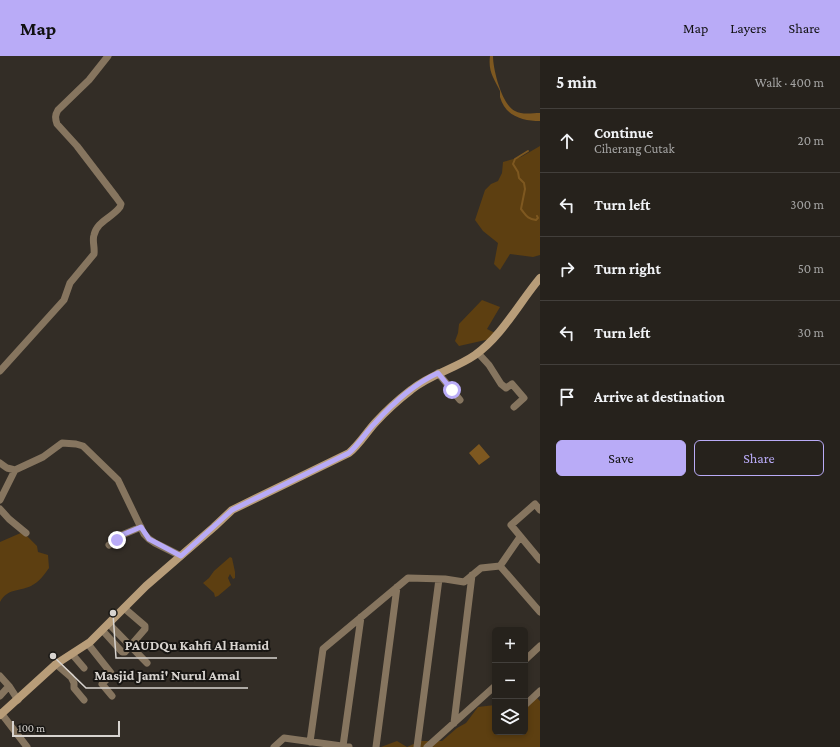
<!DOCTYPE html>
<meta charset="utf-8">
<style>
:root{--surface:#26221c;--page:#322f29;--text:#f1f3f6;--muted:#a4a4a3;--line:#423f3b;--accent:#b9abf7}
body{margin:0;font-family:"Crimson Pro",serif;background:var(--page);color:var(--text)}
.controls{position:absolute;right:12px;bottom:12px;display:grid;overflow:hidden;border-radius:6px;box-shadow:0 2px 6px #0003}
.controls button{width:36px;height:36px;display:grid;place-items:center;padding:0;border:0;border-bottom:1px solid var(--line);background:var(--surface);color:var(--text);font:20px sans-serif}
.scale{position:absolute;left:12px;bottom:10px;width:108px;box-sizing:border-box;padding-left:4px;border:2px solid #d8d4d0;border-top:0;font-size:11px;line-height:14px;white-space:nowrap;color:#d8d4d0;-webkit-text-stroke:3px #181613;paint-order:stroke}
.stop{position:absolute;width:12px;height:12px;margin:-9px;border:3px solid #b9abf7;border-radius:50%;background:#fff}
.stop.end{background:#b9abf7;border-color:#fff;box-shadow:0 1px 4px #0008}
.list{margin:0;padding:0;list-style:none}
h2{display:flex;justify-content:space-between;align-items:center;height:52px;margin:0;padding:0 16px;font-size:17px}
h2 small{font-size:13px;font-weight:400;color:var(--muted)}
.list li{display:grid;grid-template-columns:26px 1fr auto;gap:12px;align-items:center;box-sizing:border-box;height:64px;padding:0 16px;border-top:1px solid var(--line)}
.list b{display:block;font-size:15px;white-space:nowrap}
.list p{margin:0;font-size:13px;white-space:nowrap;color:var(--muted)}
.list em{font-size:13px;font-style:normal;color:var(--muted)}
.actions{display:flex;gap:8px;padding:12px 16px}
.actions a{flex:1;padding:9px 0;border:1px solid var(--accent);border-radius:6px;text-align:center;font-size:14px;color:var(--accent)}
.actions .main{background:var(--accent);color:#111}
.icon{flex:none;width:22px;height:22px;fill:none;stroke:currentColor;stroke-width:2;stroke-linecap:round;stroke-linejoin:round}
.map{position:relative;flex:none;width:540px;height:691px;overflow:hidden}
header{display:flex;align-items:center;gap:24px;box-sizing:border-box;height:56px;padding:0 20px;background:var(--accent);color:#111}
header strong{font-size:19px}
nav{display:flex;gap:22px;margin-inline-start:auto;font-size:14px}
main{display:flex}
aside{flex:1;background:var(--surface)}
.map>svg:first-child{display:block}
.green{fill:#5d3f11}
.water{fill:#7e5820}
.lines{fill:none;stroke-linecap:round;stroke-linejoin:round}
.stream{stroke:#7e5820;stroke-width:2}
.street{stroke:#86755f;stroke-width:7}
.secondary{stroke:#b89d79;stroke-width:8}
.route{stroke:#b9abf7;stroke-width:5}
.leader{fill:none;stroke:#d8d4d0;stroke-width:1.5}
.callout-dot{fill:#d8d4d0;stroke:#181613;stroke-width:1.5}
.callout-label{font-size:14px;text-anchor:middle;font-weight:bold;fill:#d8d4d0;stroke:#181613;stroke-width:4;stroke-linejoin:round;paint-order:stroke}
</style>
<header>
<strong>Map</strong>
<nav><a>Map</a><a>Layers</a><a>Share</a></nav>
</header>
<main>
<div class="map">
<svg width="540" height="691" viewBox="0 0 540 691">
<rect width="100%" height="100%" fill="#332d26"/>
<path class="green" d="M 540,90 L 540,199 L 533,201 L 510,198 L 500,214 L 494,208 L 498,187 L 483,175 L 475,164 L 485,134 L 491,128 L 498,125 L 502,117 L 503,106 L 521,101 Z
M 482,244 L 500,251 L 487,273 L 495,277 L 490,283 L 459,290 L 455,285 L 458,277 L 459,268 Z
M 23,476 L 37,490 L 38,496 L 48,499 L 49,512 C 44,519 39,526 31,530 C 18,536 8,532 0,546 L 0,486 Z
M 230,501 L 232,502 L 235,516 L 235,522 L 233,523 L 230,518 L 228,522 L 231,529 L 218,540 L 215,541 L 214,537 L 203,527 L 209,522 L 214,515 Z
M 537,642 L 540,645 L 540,691 L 381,691 L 397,685 L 407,691 L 420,685 L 442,685 L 457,672 L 466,667 L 478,651 L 495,649 L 495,676 L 525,676 L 525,643 Z"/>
<path class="water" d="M 490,0 L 493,0 C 493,14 502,49 515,55 C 522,59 532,57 540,57 L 540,65 C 523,65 505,60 500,41 C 500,39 500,37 500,35 C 494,22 488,16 490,0 Z
M 479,388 L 490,401 L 479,409 L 469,397 Z"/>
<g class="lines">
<path class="stream" d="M 528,95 L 515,103 L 513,108 L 518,116 L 519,122 L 524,127 L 525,133 L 521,153 C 526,159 527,163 536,164 L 538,162 L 537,160"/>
<path class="street" d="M 478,297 L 489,309 L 501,328 L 506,332 L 512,328 L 524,342 L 514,351
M 0,315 L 64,244 L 70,227 L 94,198 C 95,191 92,185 94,179 C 97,165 112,162 120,151 L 121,148 L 116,141 L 77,90 L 57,68 C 55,62 55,59 58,54 L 89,24 L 108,0
M 438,317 L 460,344
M 0,407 L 7,412 L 15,414 L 43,401 L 62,387 L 76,388 L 83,390 L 118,424 L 144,478 L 149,483 L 155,487 L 181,500
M 0,444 L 15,414
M 0,453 L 9,463 L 26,477
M 540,454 L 535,448 L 511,469 L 540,504
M 109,489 L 115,486 L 117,481 L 141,471
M 500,510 L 540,556
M 500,510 L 520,481
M 109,568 L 147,607
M 103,575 L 122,596 L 125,596 L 145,573 L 145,570 L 124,552
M 88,588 L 111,617 L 111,619 L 102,628 L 112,640
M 72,598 L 84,612
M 525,604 L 540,590
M 56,608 L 71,621 L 74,627 L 74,632 L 84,644
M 0,620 L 9,630 L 18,644
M 0,640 L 9,630
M 525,649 L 540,635
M 1,657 L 27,691
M 454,667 L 472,519
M 310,686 L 323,593 L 408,522 L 445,523 L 464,526 L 481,512 L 500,510
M 343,690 L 361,561
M 274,691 L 284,682 L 349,691
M 376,691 L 397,531
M 417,691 L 439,523
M 427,691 L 495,630"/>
<path class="secondary" d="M 0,659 L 56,608 L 90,586 L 146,530 L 214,471 L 232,454 L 349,397 C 359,389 366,377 375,367 C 386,355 398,344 411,334 C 430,318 455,313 475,299 C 502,280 519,247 540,222"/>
</g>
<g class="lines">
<path class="route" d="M 117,484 L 117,481 L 141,471 L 149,483 L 181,500 L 232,454 L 349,397 C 359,388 366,376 375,367 C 393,347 414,328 438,317 L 452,334"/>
</g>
<path class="leader" d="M113 557L116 602H277M53 600L86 632H248"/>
<g class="callout-dot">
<circle cx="113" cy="557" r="4"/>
<circle cx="53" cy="600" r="4"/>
</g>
<g class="callout-label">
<text x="197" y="594">PAUDQu Kahfi Al Hamid</text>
<text x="167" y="624">Masjid Jami' Nurul Amal</text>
</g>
</svg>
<div class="controls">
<button>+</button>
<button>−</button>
<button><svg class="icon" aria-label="layers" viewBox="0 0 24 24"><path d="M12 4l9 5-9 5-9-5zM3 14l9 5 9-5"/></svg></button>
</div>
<div class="scale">100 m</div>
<div class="stop" style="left:452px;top:334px"></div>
<div class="stop end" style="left:117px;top:484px"></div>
</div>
<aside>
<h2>5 min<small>Walk · 400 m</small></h2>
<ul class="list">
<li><svg class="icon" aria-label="ahead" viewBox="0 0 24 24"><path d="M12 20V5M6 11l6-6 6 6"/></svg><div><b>Continue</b><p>Ciherang Cutak</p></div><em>20 m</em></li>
<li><svg class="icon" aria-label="left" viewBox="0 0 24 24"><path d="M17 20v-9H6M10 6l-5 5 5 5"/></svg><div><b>Turn left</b></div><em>300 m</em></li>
<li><svg class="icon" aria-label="right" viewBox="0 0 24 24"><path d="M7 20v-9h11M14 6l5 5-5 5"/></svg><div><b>Turn right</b></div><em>50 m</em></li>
<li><svg class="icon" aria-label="left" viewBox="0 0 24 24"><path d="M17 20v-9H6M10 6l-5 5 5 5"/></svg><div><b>Turn left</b></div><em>30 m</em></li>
<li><svg class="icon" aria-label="arrive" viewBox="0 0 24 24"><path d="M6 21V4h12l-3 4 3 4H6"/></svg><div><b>Arrive at destination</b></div></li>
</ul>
<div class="actions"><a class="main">Save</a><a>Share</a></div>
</aside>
</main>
